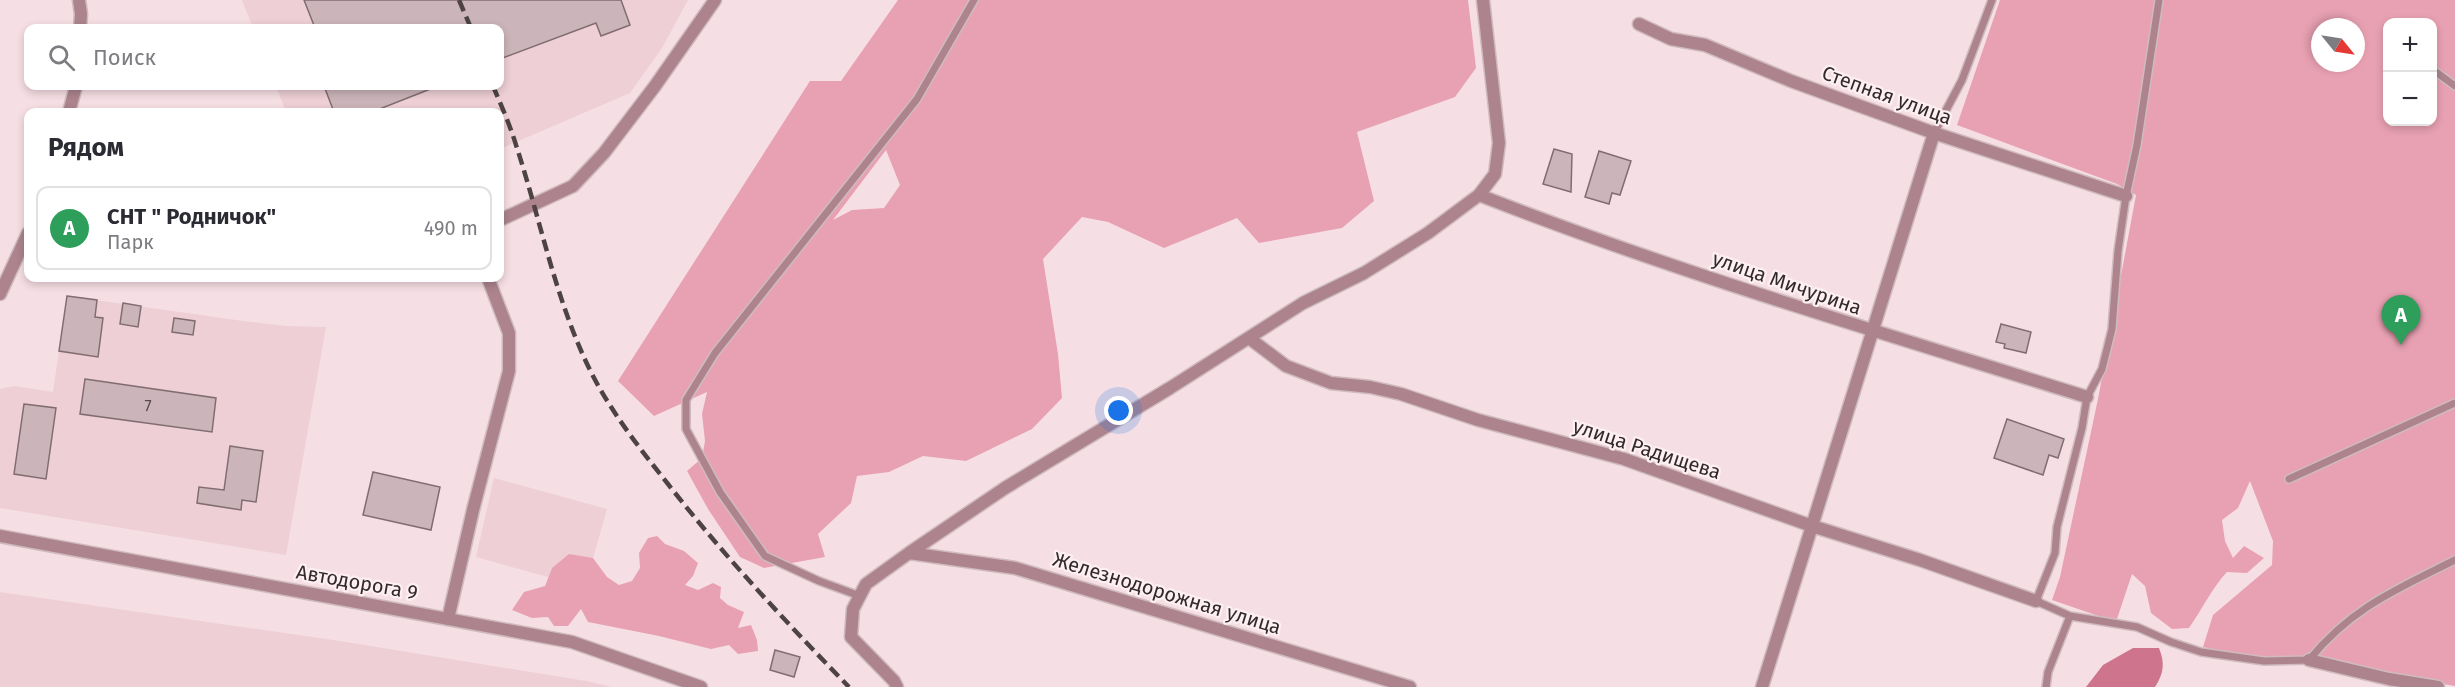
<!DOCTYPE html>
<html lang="ru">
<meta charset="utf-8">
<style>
:root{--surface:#fff;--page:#f7f7f7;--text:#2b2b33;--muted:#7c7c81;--line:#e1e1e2;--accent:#b45309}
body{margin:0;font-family:"Fira Sans",sans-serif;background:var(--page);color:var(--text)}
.controls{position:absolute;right:18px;top:18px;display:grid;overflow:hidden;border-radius:12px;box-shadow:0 3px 9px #0003}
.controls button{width:54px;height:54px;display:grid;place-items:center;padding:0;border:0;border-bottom:2px solid var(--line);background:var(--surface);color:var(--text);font:30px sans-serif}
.compass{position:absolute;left:2311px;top:18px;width:54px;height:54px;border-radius:50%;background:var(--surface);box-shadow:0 3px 9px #0003;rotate:120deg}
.you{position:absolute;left:1119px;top:411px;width:21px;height:21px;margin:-15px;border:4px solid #fff;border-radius:50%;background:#1a73e8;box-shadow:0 0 0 9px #1a73e833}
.badge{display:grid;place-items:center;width:39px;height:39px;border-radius:50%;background:var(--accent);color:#fff;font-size:20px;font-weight:700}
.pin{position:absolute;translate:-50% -50px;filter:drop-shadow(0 2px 3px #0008)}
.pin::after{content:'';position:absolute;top:32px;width:21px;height:18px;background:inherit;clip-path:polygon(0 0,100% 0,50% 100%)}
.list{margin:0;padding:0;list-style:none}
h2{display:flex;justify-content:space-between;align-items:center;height:78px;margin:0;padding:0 24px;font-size:26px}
h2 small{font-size:20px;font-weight:400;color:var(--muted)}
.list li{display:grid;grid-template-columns:39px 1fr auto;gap:18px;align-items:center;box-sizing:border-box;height:84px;margin:0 12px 12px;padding:0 12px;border:2px solid var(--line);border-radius:12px}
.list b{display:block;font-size:22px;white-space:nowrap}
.list p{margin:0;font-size:20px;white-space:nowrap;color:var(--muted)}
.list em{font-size:20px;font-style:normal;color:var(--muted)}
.icon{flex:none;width:33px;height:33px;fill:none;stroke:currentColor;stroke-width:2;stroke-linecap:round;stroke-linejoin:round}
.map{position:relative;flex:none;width:2455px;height:687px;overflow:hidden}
.search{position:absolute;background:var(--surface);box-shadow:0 3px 9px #0003;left:24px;top:24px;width:480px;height:66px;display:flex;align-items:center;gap:15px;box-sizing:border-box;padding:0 21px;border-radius:12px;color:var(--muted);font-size:22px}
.panel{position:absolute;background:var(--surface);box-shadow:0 3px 9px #0003;left:24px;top:108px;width:480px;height:174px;border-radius:12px}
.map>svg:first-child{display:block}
.built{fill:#edcfd5}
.green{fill:#e8a1b2;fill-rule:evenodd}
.water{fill:#ce758d}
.building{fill:#cbb5ba;stroke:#816d71;stroke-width:1.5}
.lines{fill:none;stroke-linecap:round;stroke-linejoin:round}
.service-casing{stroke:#cfbbbf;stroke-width:10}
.minor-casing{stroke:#cfbbbf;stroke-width:15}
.tertiary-casing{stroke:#cfbbbf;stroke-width:15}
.service{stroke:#ad848e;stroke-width:7}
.minor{stroke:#ad848e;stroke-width:12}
.tertiary{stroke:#ad848e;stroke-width:12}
.rail{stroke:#4d4345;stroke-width:4.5;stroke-dasharray:12 6;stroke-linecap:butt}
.labels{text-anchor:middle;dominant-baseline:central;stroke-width:4.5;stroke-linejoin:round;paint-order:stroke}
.number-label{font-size:16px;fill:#584c4f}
.street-label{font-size:20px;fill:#31292b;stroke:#fdeff2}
</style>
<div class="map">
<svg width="2455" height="687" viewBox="0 0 2455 687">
<rect width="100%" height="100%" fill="#f6dfe4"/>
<path class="built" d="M 242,0 L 688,0 L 662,48 L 630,93 L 500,149 L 500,112 L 286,112 L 276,86 L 500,86 L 500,28 L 253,28 Z
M 67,296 L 243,321 L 285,326 L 326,327 L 286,555 L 0,508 L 0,389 L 14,386 L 53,392 Z
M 494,478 L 607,509 L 593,558 L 569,555 L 552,568 L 548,577 L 476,557 Z
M 0,592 L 340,641 L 586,681 L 612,687 L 0,687 Z"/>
<path class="green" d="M 898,0 L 1468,0 L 1476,68 L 1455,97 L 1357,132 L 1374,201 L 1342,228 L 1259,243 L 1237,218 L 1164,248 L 1108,222 L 1082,217 L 1043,259 L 1058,354 L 1062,398 L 1032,429 L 966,461 L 923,456 L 889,472 L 857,476 L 851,503 L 818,534 L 825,557 L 764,568 L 740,557 L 708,509 L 687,471 L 702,458 L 705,441 L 702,414 L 707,392 L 654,416 L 618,381 L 810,81 L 841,81 ZM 886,150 L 900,185 L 884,208 L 852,210 L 833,220 Z
M 2000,0 L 2455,0 L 2455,686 L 2402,677 L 2330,658 L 2262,662 L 2203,647 L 2213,615 L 2272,565 L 2273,541 L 2250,481 L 2238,508 L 2222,520 L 2225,541 L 2233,558 L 2244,546 L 2264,558 L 2247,573 L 2227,572 C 2211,589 2202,610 2189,628 L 2172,629 L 2151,613 L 2145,586 L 2132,574 L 2116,622 L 2052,600 L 2060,577 L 2098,399 L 2136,195 L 2117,184 L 1957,125 ZM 2388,22 L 2432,22 L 2432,122 L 2388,122 ZM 2320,27 L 2356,27 L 2356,63 L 2320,63 Z
M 657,536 L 665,544 L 684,551 L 698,563 L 693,576 L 685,585 L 698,590 L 713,583 L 721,587 L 720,598 L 728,605 L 744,612 L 738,628 L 751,625 L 757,640 L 758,651 L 738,654 L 729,645 L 711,649 L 659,636 L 588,622 L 581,609 L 568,626 L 554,626 L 548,617 L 532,618 L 512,610 L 524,592 L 545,586 L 552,568 L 569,554 L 593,558 L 607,577 L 619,585 L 632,581 L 640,568 L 639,553 L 648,538 Z"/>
<path class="water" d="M 2133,648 L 2159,648 C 2165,663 2164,673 2155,687 L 2086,687 L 2103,665 Z"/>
<path class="building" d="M 304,0 L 621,0 L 630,25 L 601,36 L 596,23 L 500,59 L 500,28 L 315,28 Z
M 324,86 L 438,86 L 372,112 L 334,112 Z
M 1554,149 L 1572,154 L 1571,192 L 1543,184 Z
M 1599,151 L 1631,161 L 1620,195 L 1612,193 L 1609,204 L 1585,197 Z
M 67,296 L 97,300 L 95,317 L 103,318 L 98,357 L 59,351 Z
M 123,303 L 141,306 L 138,327 L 120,324 Z
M 174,318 L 195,321 L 193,335 L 172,332 Z
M 2001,324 L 2031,332 L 2026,353 L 2004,348 L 2005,344 L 1996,342 Z
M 85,379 L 216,398 L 212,432 L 80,414 Z
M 24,404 L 56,408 L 46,479 L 14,474 Z
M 2007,419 L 2064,439 L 2058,458 L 2049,455 L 2043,475 L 1994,458 Z
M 230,446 L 263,451 L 256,502 L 242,500 L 241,510 L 197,503 L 199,487 L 224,490 Z
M 373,472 L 440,487 L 431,530 L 363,515 Z
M 775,650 L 800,657 L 794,677 L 770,670 Z"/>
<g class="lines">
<defs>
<path id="service" d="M 2159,0 L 2137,145 L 2126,196 L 2118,251 L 2112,329 L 2102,369 L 2087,397 L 2082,428 L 2057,527 L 2055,553 L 2036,601 L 2070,616 L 2137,627 L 2171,642 L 2201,652 L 2264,661 L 2309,660 C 2351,608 2397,589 2455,560
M 2432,69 L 2455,86
M 1934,133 L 1962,80 L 1992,0
M 2289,479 L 2455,403
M 860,596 L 819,581 L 765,556 L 720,492 L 686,429 L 686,400 L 715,353 L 917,99 L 974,0
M 2046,687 L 2048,672 L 2070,616"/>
<path id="minor" d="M 79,0 L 81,14 L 80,28
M 1639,24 L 1671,39 L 1705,45 L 1791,81 L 1934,133 L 2126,196
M 69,112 L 76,86
M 1479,195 C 1678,273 1883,333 2087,397
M 500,220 L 573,186 L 604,153 L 655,86 L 715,0
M 0,294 L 28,233
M 1249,338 L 1286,366 L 1331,383 L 1370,387 L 1401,394 L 1478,420 L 1624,459 L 1812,526 L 1920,560 L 2036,601
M 909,553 L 1015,568 L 1410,687
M 448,619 L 473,510 L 509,371 L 509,333 L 488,278
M 2309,660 L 2389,679 L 2438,687
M 897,687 L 894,681 L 851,637 L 853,609 L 866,584 L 909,553 L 1005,488 L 1170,388 L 1303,303 L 1364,273 L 1428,233 L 1479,195 L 1495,174 L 1499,143 L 1483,0
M 1762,687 L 1934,133"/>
<path id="tertiary" d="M 0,536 L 572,642 L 701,687"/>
</defs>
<use href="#service" class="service-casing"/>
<use href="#minor" class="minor-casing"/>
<use href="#tertiary" class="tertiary-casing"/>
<use href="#service" class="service"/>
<use href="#minor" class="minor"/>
<use href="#tertiary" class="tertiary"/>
<path class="rail" d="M 459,0 L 471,28
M 493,86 C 501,105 510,125 516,145 C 541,221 556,304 593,376 C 614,416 641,450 668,484 C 724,556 786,622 849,687"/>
</g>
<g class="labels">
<g class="number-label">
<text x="148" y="406">7</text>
</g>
<g class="street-label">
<text transform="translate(1887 95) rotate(20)">Степная улица</text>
<text transform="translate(1787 283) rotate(19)">улица Мичурина</text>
<text transform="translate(1647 449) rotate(18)">улица Радищева</text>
<text transform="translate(357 582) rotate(10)">Автодорога 9</text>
<text transform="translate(1167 593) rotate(17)">Железнодорожная улица</text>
</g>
</g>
</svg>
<div class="controls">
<button>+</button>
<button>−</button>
</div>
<svg class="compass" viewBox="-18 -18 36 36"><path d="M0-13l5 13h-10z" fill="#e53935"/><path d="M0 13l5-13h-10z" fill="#7c7c81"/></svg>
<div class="you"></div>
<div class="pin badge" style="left:2401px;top:345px;background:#2e9e5b">A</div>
<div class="search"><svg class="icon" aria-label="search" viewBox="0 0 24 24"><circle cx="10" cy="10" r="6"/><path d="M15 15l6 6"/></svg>Поиск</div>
<section class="panel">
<h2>Рядом<small></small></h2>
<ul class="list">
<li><span class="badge" style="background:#2e9e5b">A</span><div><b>СНТ &quot; Родничок&quot;</b><p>Парк</p></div><em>490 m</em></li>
</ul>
</section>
</div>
